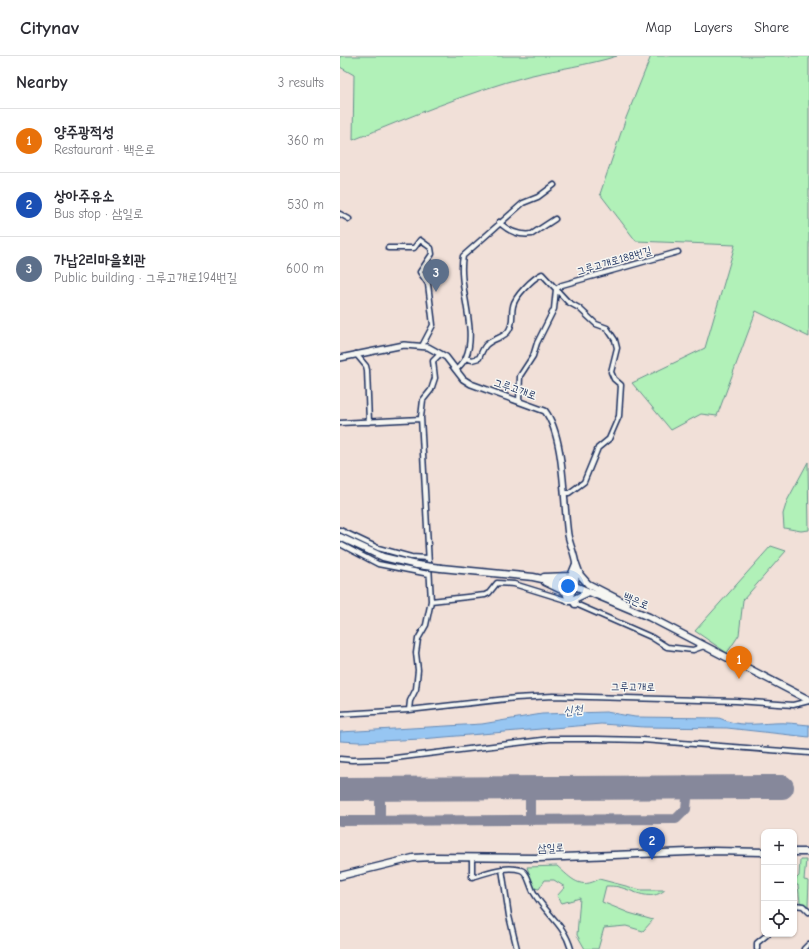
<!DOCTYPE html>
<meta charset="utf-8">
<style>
:root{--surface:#fff;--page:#f2f2f3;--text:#2b2b33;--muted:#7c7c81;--line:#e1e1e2;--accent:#ea580c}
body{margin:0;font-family:"Comic Neue","Poor Story",sans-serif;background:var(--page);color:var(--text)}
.controls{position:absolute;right:12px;bottom:12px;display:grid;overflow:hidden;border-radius:8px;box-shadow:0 1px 3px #0004}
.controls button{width:36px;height:36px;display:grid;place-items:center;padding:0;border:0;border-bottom:1px solid var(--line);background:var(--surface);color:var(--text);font:20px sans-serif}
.you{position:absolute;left:228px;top:530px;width:14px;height:14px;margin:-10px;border:3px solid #fff;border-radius:50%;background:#1a73e8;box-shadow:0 0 0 6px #1a73e833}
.badge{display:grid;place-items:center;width:26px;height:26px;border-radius:50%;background:var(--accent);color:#fff;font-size:13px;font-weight:700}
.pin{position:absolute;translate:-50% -33px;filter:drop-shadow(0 1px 2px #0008)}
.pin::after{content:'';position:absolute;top:21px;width:14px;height:12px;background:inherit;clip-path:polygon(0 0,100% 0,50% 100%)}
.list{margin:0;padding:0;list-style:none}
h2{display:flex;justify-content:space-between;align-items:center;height:52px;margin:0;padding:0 16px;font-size:17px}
h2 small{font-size:13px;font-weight:400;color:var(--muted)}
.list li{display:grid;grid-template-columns:26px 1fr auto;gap:12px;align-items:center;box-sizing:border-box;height:64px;padding:0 16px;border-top:1px solid var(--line)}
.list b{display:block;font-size:15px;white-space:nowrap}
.list p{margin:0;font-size:13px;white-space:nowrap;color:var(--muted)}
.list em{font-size:13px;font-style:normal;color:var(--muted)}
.icon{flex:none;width:22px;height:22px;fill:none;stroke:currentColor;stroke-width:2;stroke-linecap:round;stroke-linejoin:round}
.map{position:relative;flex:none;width:469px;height:893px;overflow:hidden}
header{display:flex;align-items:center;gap:24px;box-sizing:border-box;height:56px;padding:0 20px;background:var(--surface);border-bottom:1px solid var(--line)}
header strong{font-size:19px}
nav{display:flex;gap:22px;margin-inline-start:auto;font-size:14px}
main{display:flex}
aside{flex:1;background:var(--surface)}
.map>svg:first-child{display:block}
.green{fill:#b1f1b8;stroke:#66908b}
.water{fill:#97c6f2;stroke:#658ab7}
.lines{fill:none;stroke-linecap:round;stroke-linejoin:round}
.taxiway{stroke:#86889b;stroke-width:10}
.runway{stroke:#86889b;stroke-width:24}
.minor-casing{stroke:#1b2f5e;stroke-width:7}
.tertiary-casing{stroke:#1b2f5e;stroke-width:8}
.secondary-casing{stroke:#1b2f5e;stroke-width:9}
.minor{stroke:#f6f6f2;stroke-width:4}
.tertiary{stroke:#f6f6f2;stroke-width:5}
.secondary{stroke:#f6f6f2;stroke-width:6}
.secondary-bridge-casing{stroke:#1b2f5e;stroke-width:9;stroke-linecap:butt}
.secondary-bridge{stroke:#f6f6f2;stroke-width:6}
.labels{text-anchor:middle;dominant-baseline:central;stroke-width:3;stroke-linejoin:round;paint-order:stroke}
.street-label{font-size:11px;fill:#1b2f5e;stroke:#f6f6f2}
.water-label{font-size:12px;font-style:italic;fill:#3a5583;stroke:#f6f6f2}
</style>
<header>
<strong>Citynav</strong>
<nav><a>Map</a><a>Layers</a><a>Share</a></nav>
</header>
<main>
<aside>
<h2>Nearby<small>3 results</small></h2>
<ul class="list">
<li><span class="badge" style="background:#e8710a">1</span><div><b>양주광적성</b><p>Restaurant · 백은로</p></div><em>360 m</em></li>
<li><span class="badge" style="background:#1a4fb4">2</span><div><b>상아주유소</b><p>Bus stop · 삼일로</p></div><em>530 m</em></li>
<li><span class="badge" style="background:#5c6f8a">3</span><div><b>가납2리마을회관</b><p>Public building · 그루고개로194번길</p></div><em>600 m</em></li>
</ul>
</aside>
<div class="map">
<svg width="469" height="893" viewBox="0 0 469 893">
<rect width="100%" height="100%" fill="#f1e0d8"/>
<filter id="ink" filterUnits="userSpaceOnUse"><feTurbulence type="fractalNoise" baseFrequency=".025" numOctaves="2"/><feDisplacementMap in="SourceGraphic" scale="8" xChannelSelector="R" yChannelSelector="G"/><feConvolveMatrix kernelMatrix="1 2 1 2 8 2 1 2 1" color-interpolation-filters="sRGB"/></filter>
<g filter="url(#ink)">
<path class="green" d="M 0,0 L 277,0 C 248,9 217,13 188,20 C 128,36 70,61 13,84 L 14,19 L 0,11 Z
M 311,0 L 469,0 L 469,281 L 416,255 L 377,360 L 361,358 L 331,374 L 292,327 L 365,292 L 395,189 L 296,185 L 260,138 L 286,62 Z
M 468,406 L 469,474 L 461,475 L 444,472 L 443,458 L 447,445 Z
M 431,490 L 446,495 L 403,544 L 399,579 L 387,597 L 355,575 Z
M 460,804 L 466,804 L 464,824 L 469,825 L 468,850 L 460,846 L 458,829 L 454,829 L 454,825 L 459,820 Z
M 217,810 C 232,823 240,834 259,823 L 301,834 L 325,834 C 310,846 295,835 279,831 C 275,830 270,830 266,830 L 262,846 L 289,857 L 313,864 L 303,875 L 286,870 L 264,872 L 258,893 L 245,893 L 237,879 L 240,842 L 222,847 L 217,840 L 225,831 L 214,824 L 205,824 L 199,833 L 194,832 L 187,811 Z"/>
<path class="water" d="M 266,656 L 295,661 L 379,662 C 400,671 412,668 434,667 C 446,666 457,668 469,669 L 469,681 L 387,672 L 304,671 L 261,668 L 81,683 L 19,686 L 0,685 L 0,676 L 142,668 L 202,658 Z"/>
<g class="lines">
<path class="taxiway" d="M 190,732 L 190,764
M 0,765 L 336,763 L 346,753 L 348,732
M 40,765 L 40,733"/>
<path class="runway" d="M 0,733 L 442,731"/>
<defs>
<path id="minor" d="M 0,158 L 9,163
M 159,166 C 169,176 179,180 192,178 L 215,163
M 48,192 L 74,192 L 80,184 L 91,192 L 92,198 L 80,216 L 88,228 L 93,269 L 82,290
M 16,298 L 26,310 L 27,314 L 29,366
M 126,302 L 132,304 L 139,302 C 141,298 143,292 146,289 C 153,282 165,282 169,274 C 174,266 171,258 173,250 C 175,240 193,222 202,218 L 228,246 L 239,252 L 256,268 L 267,272 L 275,284 L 277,292 L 271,316 L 274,323 L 281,329 L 279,360 L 269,383 L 258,392 L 244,426 L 229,437 L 224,437
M 116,314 C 120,310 124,306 126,301 C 138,273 117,230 123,200 L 183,147 L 198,141 L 214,129
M 179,345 L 180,320 L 193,300 L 197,287 L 214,253 L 216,233 L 222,229 L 338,196
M 0,367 L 81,363
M 0,474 L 38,492 L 71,501 L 88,502
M 0,488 L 38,508 L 89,518
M 91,545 L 145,539 L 149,537 L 157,527 L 174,528 L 229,545 L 311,581 L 327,591 L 353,594 L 364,590
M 229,545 L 235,530
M 69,654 L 70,645 L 76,633 L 78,614 L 76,597 L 78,583 L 86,569 L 91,545 L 81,361 L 83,344 L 91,334 L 95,322 L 93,305 L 100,298
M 0,658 L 69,654 L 176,642 L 213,640 L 396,645 L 453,649 L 469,645
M 0,703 L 12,704 L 47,703 L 210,683 L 257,683 L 303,684 L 469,697
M 132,801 L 132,821 C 147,817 165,809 181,814 C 188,816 190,831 194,837 C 206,858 224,868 231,893
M 162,813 L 169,860 L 177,893
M 454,849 L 463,850 L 469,856
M 417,893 L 417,887 L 428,878
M 464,893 L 469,888"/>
<path id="tertiary" d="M 0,302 L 64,289 L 88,291 L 106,301 L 123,323 L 131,328 L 205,355 C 225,381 223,446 228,479 C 230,489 235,499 236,509 C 237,516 236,523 235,530"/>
<path id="secondary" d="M 0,481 L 43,501 L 77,509
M 236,508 L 240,519 L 248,528 L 287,548
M 101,512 L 193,521 L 235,530 L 309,561 L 469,644
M 204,521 L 231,520 L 236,508
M 205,526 L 226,536 L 229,545
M 235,548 L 234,543 L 249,536
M 454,796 L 469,796
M 0,820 L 73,802 L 93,801 L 199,802 L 373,795 L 424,796"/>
</defs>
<use href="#minor" class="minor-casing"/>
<use href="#tertiary" class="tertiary-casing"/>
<use href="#secondary" class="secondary-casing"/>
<use href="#minor" class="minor"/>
<use href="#tertiary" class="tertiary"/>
<use href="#secondary" class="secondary"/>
<defs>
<path id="secondary-bridge" d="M 77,509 L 101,512"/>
</defs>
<use href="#secondary-bridge" class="secondary-bridge-casing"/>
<use href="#secondary-bridge" class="secondary-bridge"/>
</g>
</g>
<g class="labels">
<g class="street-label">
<text transform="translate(274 205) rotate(-16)">그루고개로188번길</text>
<text transform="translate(175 333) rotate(19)">그루고개로</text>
<text transform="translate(296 545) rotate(23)">백은로</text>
<text transform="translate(293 631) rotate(1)">그루고개로</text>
<text transform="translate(211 792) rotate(-2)">삼일로</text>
</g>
<g class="water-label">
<text transform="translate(233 654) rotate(-6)">신천</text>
</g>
</g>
</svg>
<div class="controls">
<button>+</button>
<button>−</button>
<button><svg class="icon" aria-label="locate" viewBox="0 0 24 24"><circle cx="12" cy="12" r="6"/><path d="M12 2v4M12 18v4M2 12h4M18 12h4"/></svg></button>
</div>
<div class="you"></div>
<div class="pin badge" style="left:399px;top:623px;background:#e8710a">1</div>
<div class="pin badge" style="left:312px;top:804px;background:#1a4fb4">2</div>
<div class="pin badge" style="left:96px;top:236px;background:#5c6f8a">3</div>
</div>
</main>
